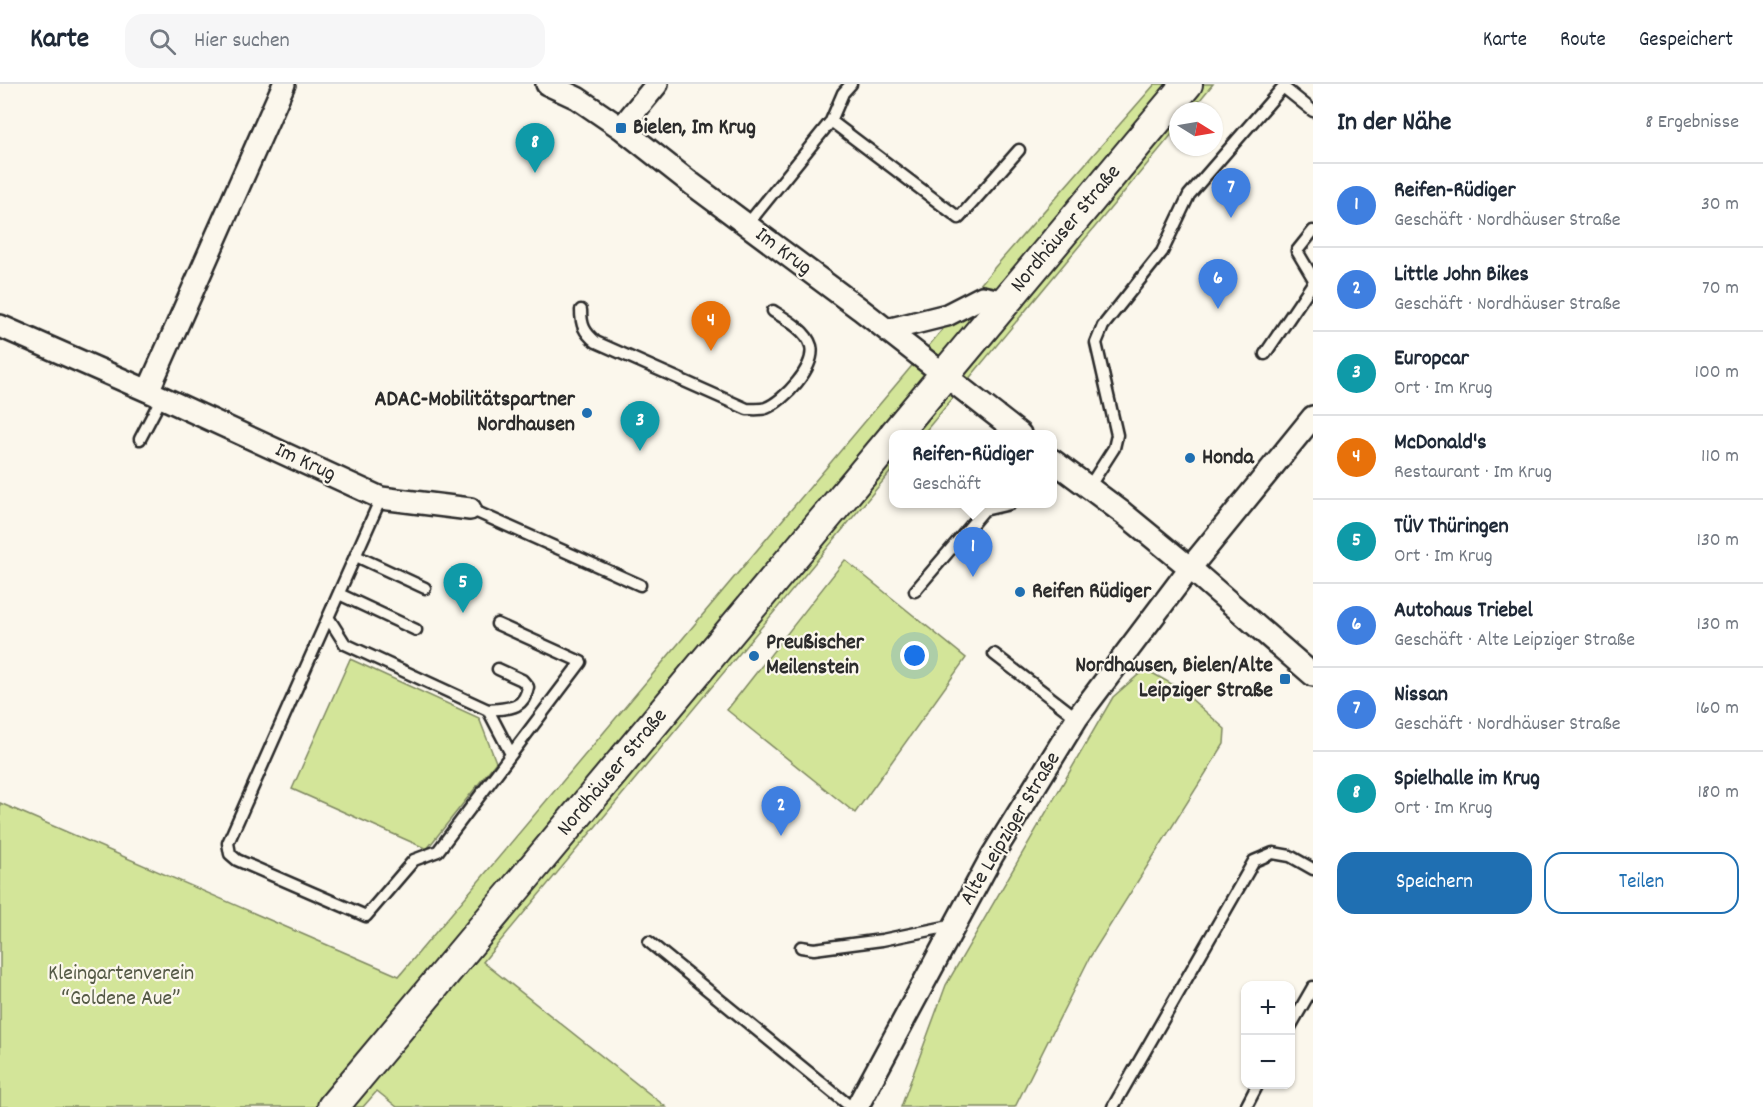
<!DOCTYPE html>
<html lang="de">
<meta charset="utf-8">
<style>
:root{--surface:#fff;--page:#f6f6f7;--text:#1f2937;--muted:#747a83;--line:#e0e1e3;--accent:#1f6fb2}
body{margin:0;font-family:Dekko,sans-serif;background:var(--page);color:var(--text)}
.controls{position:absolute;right:18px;bottom:18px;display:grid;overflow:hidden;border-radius:12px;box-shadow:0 2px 4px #0004}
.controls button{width:54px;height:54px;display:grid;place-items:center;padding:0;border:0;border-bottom:2px solid var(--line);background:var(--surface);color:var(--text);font:30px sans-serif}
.compass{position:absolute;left:1169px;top:18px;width:54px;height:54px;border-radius:50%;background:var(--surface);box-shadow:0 2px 4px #0004;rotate:101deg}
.you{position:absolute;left:915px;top:572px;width:21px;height:21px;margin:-15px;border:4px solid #fff;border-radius:50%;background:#1a73e8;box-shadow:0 0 0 9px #1a73e833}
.badge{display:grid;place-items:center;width:39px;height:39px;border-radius:50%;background:var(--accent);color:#fff;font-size:20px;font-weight:700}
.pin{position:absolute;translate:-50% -50px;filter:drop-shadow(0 2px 3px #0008)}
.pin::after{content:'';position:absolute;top:32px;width:21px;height:18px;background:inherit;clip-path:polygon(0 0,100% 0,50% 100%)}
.popup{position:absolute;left:889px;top:346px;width:168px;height:78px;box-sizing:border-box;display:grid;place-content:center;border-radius:12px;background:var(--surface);filter:drop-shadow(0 2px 4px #0005);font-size:20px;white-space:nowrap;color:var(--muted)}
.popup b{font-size:22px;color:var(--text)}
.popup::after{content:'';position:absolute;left:50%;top:100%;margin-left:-12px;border:12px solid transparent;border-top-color:var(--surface)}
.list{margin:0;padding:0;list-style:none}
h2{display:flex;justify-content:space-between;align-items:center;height:78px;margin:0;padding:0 24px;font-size:26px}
h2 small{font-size:20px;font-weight:400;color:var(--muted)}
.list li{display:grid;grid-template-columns:39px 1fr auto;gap:18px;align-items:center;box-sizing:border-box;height:84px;padding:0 24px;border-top:2px solid var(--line)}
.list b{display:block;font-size:22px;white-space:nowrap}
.list p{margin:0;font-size:20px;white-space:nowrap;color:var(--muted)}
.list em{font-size:20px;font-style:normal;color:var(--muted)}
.actions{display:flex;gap:12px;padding:18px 24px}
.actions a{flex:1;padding:14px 0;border:2px solid var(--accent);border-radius:18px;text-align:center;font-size:21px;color:var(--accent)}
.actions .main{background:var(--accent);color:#fff}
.icon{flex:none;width:33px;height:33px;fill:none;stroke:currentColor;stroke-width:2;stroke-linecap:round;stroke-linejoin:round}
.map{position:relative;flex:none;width:1313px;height:1023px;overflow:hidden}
header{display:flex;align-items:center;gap:36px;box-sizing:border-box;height:84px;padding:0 30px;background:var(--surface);border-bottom:2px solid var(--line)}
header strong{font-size:28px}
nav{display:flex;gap:33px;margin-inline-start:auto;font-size:21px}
.search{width:420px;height:54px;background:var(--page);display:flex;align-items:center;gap:15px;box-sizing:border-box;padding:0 21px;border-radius:18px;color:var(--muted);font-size:22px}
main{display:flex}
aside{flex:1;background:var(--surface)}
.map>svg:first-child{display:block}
.green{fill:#d3e599;stroke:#7f8862;stroke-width:1.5}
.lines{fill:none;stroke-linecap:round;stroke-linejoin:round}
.lane-casing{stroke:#2b2b2b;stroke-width:15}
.street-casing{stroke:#2b2b2b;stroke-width:26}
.secondary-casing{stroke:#2b2b2b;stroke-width:34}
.lane{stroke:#fbf7ec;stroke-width:10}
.street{stroke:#fbf7ec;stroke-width:21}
.secondary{stroke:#fbf7ec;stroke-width:30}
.poi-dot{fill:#1f6fb2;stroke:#fbf7ec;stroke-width:2}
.labels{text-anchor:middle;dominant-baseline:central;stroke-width:4.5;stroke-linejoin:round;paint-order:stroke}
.poi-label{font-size:22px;font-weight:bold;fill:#2b2b2b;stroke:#fbf7ec;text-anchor:start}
.street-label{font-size:22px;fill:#2b2b2b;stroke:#fbf7ec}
.park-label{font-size:22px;fill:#555a46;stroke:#fbf7ec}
</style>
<header>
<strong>Karte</strong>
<div class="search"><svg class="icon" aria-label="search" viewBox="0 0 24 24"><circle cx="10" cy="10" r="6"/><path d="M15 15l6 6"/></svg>Hier suchen</div>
<nav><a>Karte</a><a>Route</a><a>Gespeichert</a></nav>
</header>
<main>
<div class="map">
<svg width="1313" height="1023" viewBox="0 0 1313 1023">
<rect width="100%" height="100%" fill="#fbf7ec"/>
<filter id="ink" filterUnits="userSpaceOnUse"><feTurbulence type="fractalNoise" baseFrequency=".0167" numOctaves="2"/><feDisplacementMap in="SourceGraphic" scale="12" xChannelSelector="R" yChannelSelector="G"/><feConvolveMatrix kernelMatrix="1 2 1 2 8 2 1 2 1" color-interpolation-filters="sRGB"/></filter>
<g filter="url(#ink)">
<path class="green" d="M 1155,0 L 1213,0 L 1191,27 L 1178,27 L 1178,43 L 923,350 L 894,350 L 893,385 L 483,878 L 666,1023 L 397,1023 L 377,1007 L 363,1023 L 0,1023 L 0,719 L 399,892 L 995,183 Z
M 845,476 L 966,574 L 855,729 L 727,626 Z
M 350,575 L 479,634 L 496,678 L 427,765 L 292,705 Z
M 1145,585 L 1179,604 L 1225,645 L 1224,660 L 1090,873 L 1015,1023 L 901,1023 L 946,901 L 1113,613 Z"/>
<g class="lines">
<defs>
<path id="lane" d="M 831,37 L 959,134 L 1019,66
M 747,141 L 831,37 L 843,9 L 851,0
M 1313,147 L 1297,167 L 1313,194
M 581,226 C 581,241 584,248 596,258 L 747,325 C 753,325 760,326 766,324 C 784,317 816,283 811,262 C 807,247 786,235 773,227
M 1265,270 L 1313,199
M 140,355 L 162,313
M 1089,403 L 1114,364 L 1117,351 L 1096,259 L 1103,242 L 1162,168 L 1189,111 L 1283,3 L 1313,27
M 381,414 L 228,759 L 230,770 L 237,776 L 366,832 L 414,776 L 438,767 L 581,578 L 497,540
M 470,425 L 640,501
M 356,472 L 425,504
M 915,507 L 984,426 L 1010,420
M 339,510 L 416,546
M 328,533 L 345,560 L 488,626 L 511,670
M 994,570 L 1077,634
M 488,626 C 508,624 524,626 528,603 L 522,596 L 498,585
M 649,858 L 851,1023
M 801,863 L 814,865 L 882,856 L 955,841
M 1290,943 L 1313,903
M 1113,1023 L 1254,777 L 1273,769 L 1290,772 L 1313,785
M 1246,1023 L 1258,1000"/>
<path id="street" d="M 547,0 L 577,14 L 621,44 L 692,100 L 860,225 L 1020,350
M 621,44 L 657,0
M 0,242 L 148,307 L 381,414 L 470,425
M 887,246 L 947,231 L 982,213 L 1005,218
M 148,307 L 284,0
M 1052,376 L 1123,429 L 1190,484 L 1313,591
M 857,1023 L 992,772 L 1077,634 L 1190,484 L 1313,333"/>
<g id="secondary">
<path id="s1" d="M 895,350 L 1187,0"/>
<path id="s2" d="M 333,1023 L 894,352"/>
</g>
</defs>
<use href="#lane" class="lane-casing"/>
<use href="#street" class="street-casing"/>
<use href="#secondary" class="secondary-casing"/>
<use href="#lane" class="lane"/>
<use href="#street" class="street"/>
<use href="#secondary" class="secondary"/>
</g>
</g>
<g class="poi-dot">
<rect x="615" y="38" width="12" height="12" rx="3"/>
<circle cx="587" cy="329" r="6"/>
<circle cx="1190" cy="374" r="6"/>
<circle cx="1020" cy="508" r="6"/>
<circle cx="754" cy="572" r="6"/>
<rect x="1279" y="589" width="12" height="12" rx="3"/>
</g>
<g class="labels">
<g class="poi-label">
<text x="633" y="44">Bielen, Im Krug</text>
<text x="575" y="316" text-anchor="end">ADAC-Mobilitätspartner<tspan x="575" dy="25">Nordhausen</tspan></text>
<text x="1202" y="374">Honda</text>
<text x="1032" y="508">Reifen Rüdiger</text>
<text x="766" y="559">Preußischer<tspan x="766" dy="25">Meilenstein</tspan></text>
<text x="1273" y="582" text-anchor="end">Nordhausen, Bielen/Alte<tspan x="1273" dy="25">Leipziger Straße</tspan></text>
</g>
<g class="street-label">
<text stroke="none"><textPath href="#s1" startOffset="267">Nordhäuser Straße</textPath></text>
<text transform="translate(783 168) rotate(37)">Im Krug</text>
<text transform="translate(305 379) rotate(25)">Im Krug</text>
<text stroke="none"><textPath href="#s2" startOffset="436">Nordhäuser Straße</textPath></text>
<text transform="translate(1011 745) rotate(-59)">Alte Leipziger Straße</text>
</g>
<g class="park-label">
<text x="121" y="890">Kleingartenverein<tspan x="121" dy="25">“Goldene Aue”</tspan></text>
</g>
</g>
</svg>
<div class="controls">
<button>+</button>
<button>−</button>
</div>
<svg class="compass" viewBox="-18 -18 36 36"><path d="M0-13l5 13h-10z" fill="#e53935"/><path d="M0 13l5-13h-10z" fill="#747a83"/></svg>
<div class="you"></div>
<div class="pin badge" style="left:973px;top:493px;background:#3f7fe0">1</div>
<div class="popup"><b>Reifen-Rüdiger</b>Geschäft</div>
<div class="pin badge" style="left:781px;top:752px;background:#3f7fe0">2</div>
<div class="pin badge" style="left:640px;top:367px;background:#0f9aa8">3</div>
<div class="pin badge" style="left:711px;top:267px;background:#e8710a">4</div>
<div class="pin badge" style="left:463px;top:529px;background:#0f9aa8">5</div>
<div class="pin badge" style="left:1218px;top:225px;background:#3f7fe0">6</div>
<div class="pin badge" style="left:1231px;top:134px;background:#3f7fe0">7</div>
<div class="pin badge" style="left:535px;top:89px;background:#0f9aa8">8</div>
</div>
<aside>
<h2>In der Nähe<small>8 Ergebnisse</small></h2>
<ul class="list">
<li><span class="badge" style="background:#3f7fe0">1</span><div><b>Reifen-Rüdiger</b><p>Geschäft · Nordhäuser Straße</p></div><em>30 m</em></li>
<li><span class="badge" style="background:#3f7fe0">2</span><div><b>Little John Bikes</b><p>Geschäft · Nordhäuser Straße</p></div><em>70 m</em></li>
<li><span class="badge" style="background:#0f9aa8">3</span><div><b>Europcar</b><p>Ort · Im Krug</p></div><em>100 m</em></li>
<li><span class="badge" style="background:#e8710a">4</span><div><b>McDonald's</b><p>Restaurant · Im Krug</p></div><em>110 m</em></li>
<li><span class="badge" style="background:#0f9aa8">5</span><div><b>TÜV Thüringen</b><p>Ort · Im Krug</p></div><em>130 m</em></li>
<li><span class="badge" style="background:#3f7fe0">6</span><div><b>Autohaus Triebel</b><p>Geschäft · Alte Leipziger Straße</p></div><em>130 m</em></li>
<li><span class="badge" style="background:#3f7fe0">7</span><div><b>Nissan</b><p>Geschäft · Nordhäuser Straße</p></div><em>160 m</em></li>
<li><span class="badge" style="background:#0f9aa8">8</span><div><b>Spielhalle im Krug</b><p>Ort · Im Krug</p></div><em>180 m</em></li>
</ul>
<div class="actions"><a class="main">Speichern</a><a>Teilen</a></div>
</aside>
</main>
